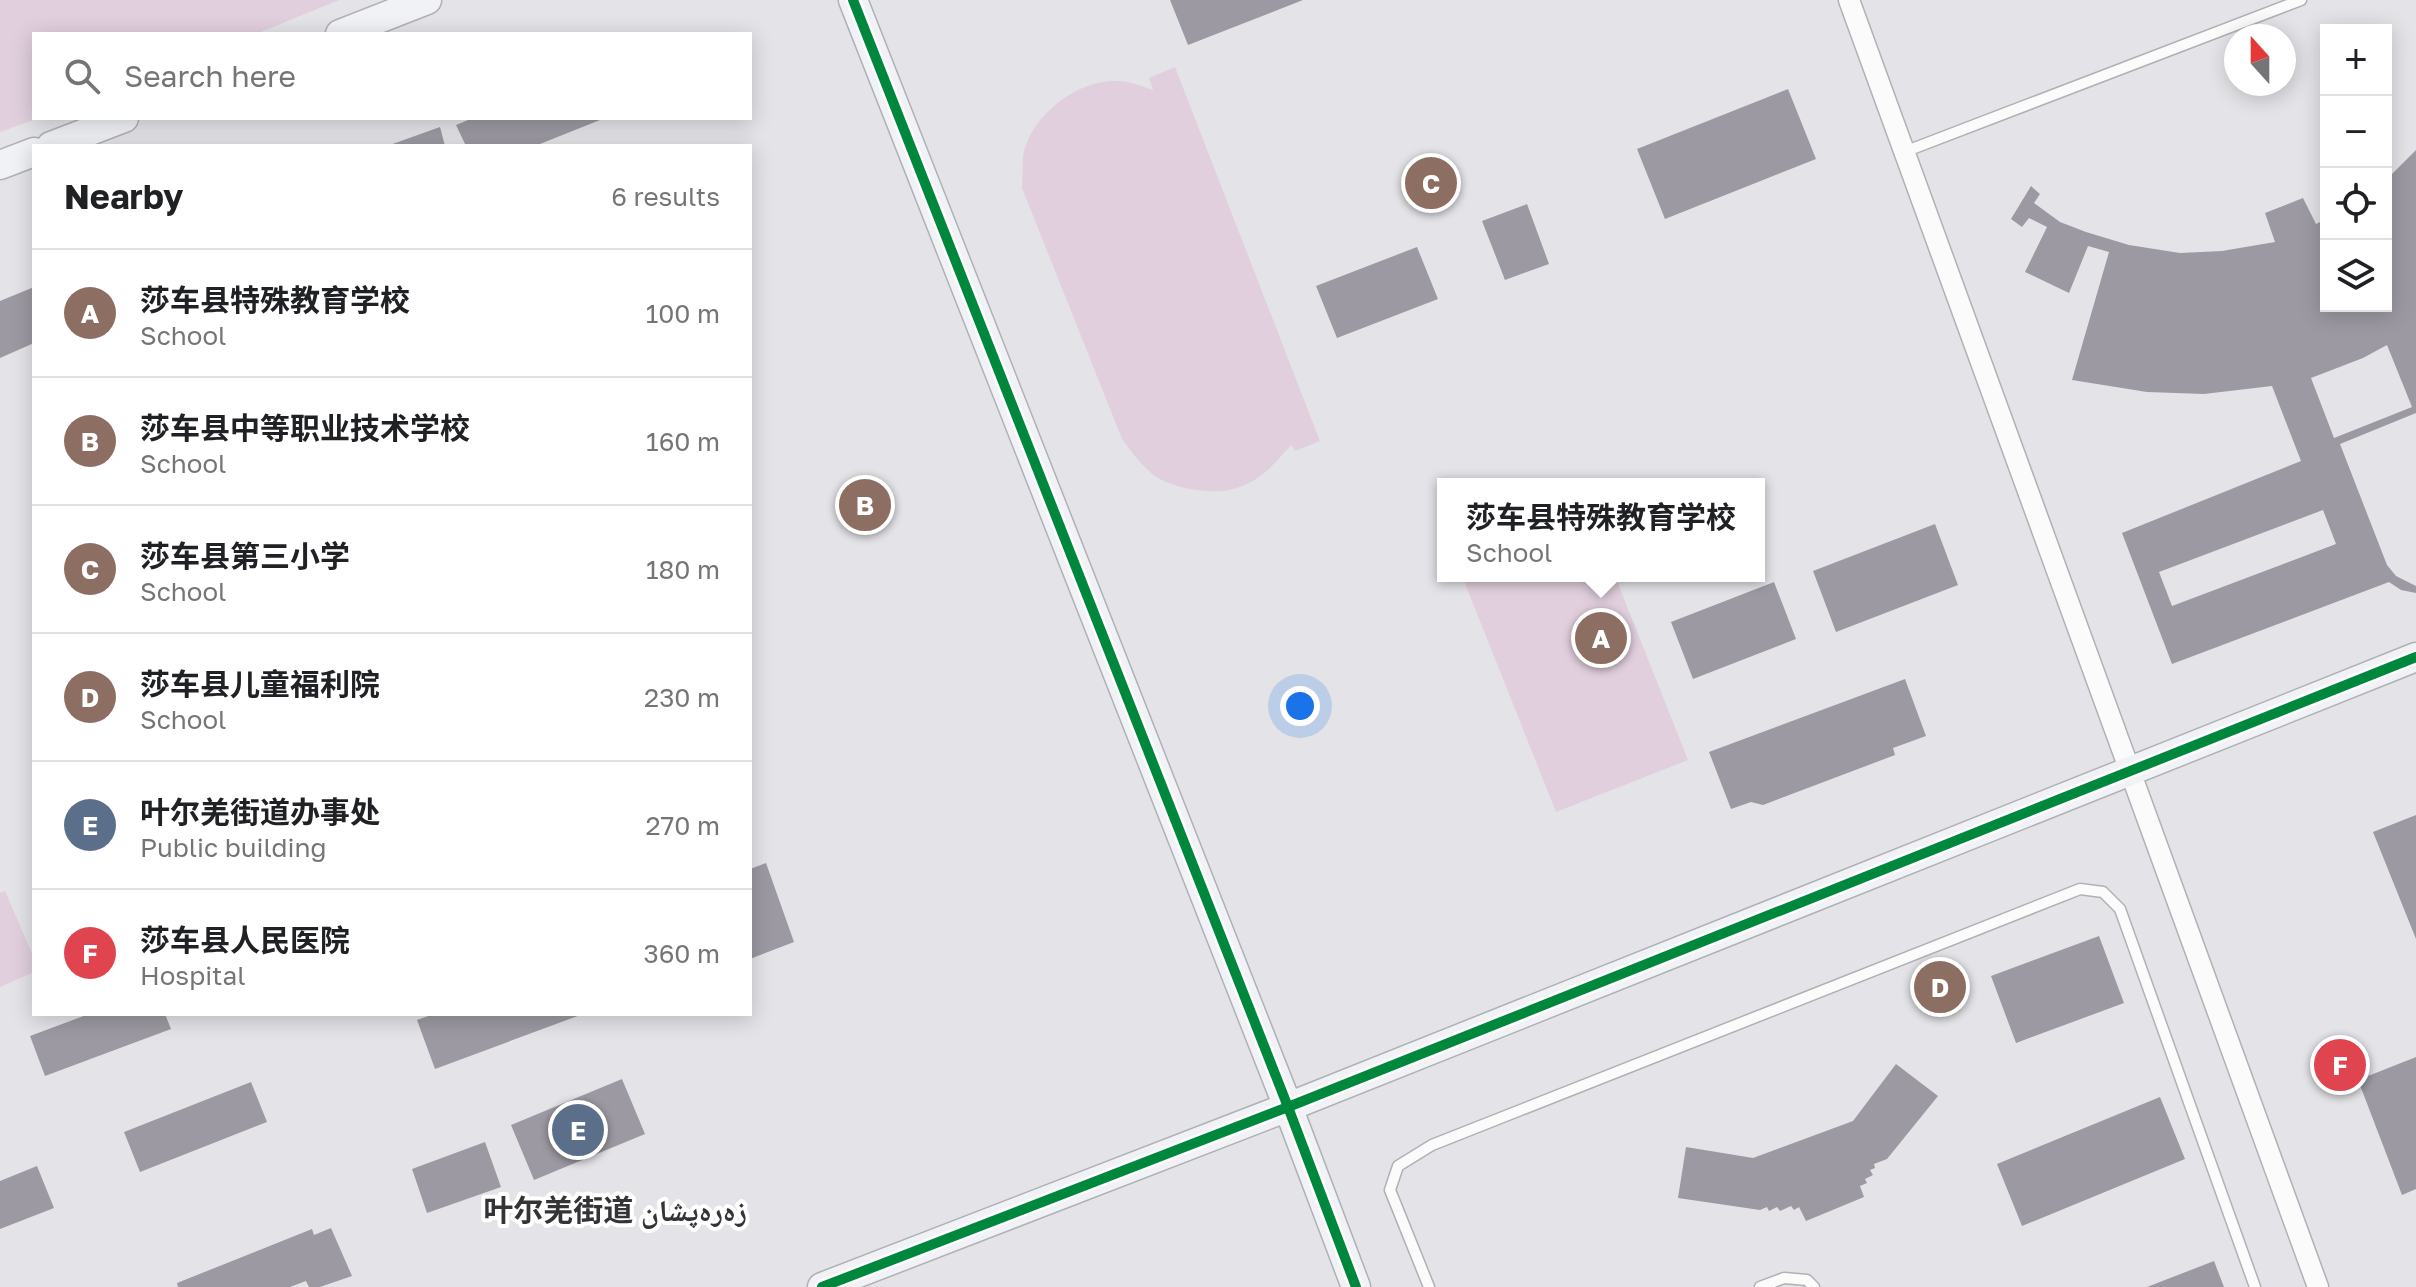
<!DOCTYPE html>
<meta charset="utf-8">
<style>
:root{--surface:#fff;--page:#f6f6f6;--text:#202124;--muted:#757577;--line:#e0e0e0;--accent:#727275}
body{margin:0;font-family:"Golos Text","Noto Naskh Arabic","Noto Sans SC",sans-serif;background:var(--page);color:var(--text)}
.controls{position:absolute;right:24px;top:24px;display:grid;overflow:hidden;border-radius:0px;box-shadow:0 4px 20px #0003}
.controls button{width:72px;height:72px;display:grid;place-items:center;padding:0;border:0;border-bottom:2px solid var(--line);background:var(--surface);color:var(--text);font:40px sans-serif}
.compass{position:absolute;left:2224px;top:24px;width:72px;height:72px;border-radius:50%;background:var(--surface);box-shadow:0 4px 20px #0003;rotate:339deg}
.you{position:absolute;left:1300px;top:706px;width:28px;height:28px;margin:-20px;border:6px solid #fff;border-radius:50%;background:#1a73e8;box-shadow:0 0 0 12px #1a73e833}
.badge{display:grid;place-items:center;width:52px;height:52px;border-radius:50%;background:var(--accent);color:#fff;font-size:26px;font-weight:700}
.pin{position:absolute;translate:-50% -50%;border:4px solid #fff;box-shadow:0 2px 8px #0006}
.popup{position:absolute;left:1437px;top:478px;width:328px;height:104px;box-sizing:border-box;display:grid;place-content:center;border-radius:0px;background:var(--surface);filter:drop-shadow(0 2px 6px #0005);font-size:26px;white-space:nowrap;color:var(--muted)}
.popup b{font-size:30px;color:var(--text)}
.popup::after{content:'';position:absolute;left:50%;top:100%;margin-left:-16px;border:16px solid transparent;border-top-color:var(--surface)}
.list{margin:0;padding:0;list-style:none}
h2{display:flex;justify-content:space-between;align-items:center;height:104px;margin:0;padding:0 32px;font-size:34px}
h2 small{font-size:26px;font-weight:400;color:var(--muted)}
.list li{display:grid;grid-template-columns:52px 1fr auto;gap:24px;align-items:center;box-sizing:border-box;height:128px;padding:0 32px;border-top:2px solid var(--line)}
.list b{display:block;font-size:30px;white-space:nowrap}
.list p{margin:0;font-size:26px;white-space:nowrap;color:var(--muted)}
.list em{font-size:26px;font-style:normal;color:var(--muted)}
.icon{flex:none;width:44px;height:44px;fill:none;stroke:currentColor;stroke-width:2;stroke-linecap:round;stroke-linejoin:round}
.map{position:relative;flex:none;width:2416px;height:1287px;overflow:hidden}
.search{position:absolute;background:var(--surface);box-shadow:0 4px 20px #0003;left:32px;top:32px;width:720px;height:88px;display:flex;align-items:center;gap:20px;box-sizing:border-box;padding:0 28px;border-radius:0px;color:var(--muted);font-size:30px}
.panel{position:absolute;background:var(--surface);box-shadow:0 4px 20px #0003;left:32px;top:144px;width:720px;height:872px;border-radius:0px}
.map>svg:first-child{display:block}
.green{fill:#e1cfdd}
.building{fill:#9c99a2;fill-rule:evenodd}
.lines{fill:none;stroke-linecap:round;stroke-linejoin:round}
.lane-casing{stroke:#b0b1b4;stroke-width:13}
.street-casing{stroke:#b0b1b4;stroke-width:23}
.secondary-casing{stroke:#b0b1b4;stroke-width:31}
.lane{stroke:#fbfbfc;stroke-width:10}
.street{stroke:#fbfbfc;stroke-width:20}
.secondary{stroke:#f1f2f6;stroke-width:28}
.cycleway-casing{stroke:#fff;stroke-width:15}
.cycleway{stroke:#00873e;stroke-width:10}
.labels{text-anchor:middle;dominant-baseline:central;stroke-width:8;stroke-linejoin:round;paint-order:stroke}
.district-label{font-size:30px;font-weight:bold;fill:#343437;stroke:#fff}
</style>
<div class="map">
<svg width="2416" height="1287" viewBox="0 0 2416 1287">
<rect width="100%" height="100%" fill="#e4e4e8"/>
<path class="green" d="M 0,0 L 339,0 L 256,34 L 34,34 L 34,118 L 39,118 L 0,132 Z
M 1175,67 L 1320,441 L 1295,451 L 1291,445 C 1278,460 1264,477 1245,485 C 1221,496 1189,491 1166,482 C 1148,475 1133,454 1122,439 L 1022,188 C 1023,178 1022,167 1023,157 C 1029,117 1077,79 1117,81 C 1129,81 1142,86 1153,90 L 1149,78 Z
M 1462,576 L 1615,576 L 1688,760 L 1556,812 Z
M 5,891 L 34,958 L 34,972 L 0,987 L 0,893 Z"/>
<path class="building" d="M 1170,0 L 1303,0 L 1188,45 Z
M 1788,89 L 1816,159 L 1665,219 L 1637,149 Z
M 473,118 L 605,118 L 535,146 L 466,146 L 456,125 Z
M 440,127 L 445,146 L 387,146 Z
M 2416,150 L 2416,413 L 2340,444 L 2387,565 L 2396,576 L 2416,586 L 2416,593 L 2401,590 L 2389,582 L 2172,664 L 2122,533 L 2301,461 L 2272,386 L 2204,394 L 2147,392 L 2072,380 L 2109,252 L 2088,246 L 2069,293 L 2025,272 L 2047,227 L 2029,218 L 2022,227 L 2011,219 L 2031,186 L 2040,194 L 2034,203 L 2060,222 L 2086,232 L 2129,245 L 2180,253 L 2222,251 L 2275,242 L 2265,213 L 2303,198 L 2316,224 L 2326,219 L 2326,306 L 2386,306 L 2386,180 ZM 2387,345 L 2412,407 L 2334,438 L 2311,378 L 2363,358 ZM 2323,510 L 2336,544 L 2172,606 L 2159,572 Z
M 1527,204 L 1549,264 L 1505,280 L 1482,221 Z
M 1417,247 L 1438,299 L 1337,338 L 1316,286 Z
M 34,287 L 34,343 L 0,358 L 0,301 Z
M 1935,524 L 1958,585 L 1836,632 L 1813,571 Z
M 1774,582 L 1796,639 L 1693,679 L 1671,622 Z
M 1905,679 L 1926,736 L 1893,748 L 1895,755 L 1763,805 L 1751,802 L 1731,809 L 1709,752 Z
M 2416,815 L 2416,939 L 2373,832 Z
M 766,863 L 794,942 L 750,959 L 750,869 Z
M 2099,936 L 2124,1003 L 2016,1043 L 1991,976 Z
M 89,1014 L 165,1014 L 171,1029 L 45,1076 L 30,1036 Z
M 434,1014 L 583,1014 L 435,1069 L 417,1020 Z
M 2416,1057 L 2416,1189 L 2402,1195 L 2358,1080 Z
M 1896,1064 L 1938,1096 L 1887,1159 L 1874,1164 L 1875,1168 L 1870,1170 L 1873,1175 L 1865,1179 L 1867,1183 L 1860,1186 L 1864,1197 L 1806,1221 L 1799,1207 L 1794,1210 L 1791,1206 L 1780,1211 L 1777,1207 L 1769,1211 L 1767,1207 L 1760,1210 L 1678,1198 L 1686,1147 L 1753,1158 L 1853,1121 Z
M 622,1079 L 645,1134 L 534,1180 L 511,1125 Z
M 251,1082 L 267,1122 L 140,1172 L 124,1132 Z
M 2160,1097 L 2185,1159 L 2022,1226 L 1997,1164 Z
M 485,1142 L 501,1187 L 427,1213 L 412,1169 Z
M 37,1166 L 54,1208 L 0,1229 L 0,1181 Z
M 331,1228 L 352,1276 L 320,1287 L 309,1287 L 306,1281 L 290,1287 L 178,1287 L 177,1283 L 312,1229 L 314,1235 Z
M 2214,1261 L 2224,1287 L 2147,1287 Z"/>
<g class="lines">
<defs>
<path id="lane" d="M 1904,152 L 2301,0
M 1429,1287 L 1390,1190 L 1398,1166 L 1432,1145 L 2080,889 L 2103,892 L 2120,909 L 2255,1287
M 1760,1287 L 1784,1278 L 1807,1280 L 1814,1287"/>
<path id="street" d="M 1849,0 L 2318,1287"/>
<path id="secondary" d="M 853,0 L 1288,1107 L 1356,1287
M 340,34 L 427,0
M 51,146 L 124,118
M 0,165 L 34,152
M 822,1287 L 1288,1107 L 2416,657"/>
</defs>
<use href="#lane" class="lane-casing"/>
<use href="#street" class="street-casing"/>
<use href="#secondary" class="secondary-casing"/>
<use href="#lane" class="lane"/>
<use href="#street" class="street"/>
<use href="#secondary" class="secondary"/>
<defs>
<path id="cycleway" d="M 853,0 L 1288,1107 L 1356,1287
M 822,1287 L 1288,1107 L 2416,657"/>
</defs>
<use href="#cycleway" class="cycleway-casing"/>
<use href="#cycleway" class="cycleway"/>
</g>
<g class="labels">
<g class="district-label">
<text x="615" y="1210">叶尔羌街道 زەرەپشان</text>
</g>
</g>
</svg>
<div class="controls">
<button>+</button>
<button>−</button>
<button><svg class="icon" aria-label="locate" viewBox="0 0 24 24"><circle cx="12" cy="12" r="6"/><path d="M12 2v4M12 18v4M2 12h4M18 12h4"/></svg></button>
<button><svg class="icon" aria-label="layers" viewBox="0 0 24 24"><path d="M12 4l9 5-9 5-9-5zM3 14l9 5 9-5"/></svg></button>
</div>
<svg class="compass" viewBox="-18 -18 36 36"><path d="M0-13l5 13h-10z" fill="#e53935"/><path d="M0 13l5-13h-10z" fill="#757577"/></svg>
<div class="you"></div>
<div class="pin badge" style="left:1601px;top:638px;background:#8d6e63">A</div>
<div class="popup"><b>莎车县特殊教育学校</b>School</div>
<div class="pin badge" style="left:865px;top:505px;background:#8d6e63">B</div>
<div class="pin badge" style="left:1431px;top:183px;background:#8d6e63">C</div>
<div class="pin badge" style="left:1940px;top:987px;background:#8d6e63">D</div>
<div class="pin badge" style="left:578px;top:1130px;background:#5c6f8a">E</div>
<div class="pin badge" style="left:2340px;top:1065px;background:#e0444e">F</div>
<div class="search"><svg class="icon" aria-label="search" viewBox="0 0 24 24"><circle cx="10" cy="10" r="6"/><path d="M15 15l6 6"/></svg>Search here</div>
<section class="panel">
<h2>Nearby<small>6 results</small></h2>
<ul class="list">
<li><span class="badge" style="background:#8d6e63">A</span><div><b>莎车县特殊教育学校</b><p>School</p></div><em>100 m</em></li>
<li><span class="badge" style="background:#8d6e63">B</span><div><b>莎车县中等职业技术学校</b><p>School</p></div><em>160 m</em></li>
<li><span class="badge" style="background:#8d6e63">C</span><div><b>莎车县第三小学</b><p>School</p></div><em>180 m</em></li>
<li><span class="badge" style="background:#8d6e63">D</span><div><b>莎车县儿童福利院</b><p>School</p></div><em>230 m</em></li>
<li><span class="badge" style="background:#5c6f8a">E</span><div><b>叶尔羌街道办事处</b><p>Public building</p></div><em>270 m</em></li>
<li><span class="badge" style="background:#e0444e">F</span><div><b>莎车县人民医院</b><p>Hospital</p></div><em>360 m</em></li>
</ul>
</section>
</div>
